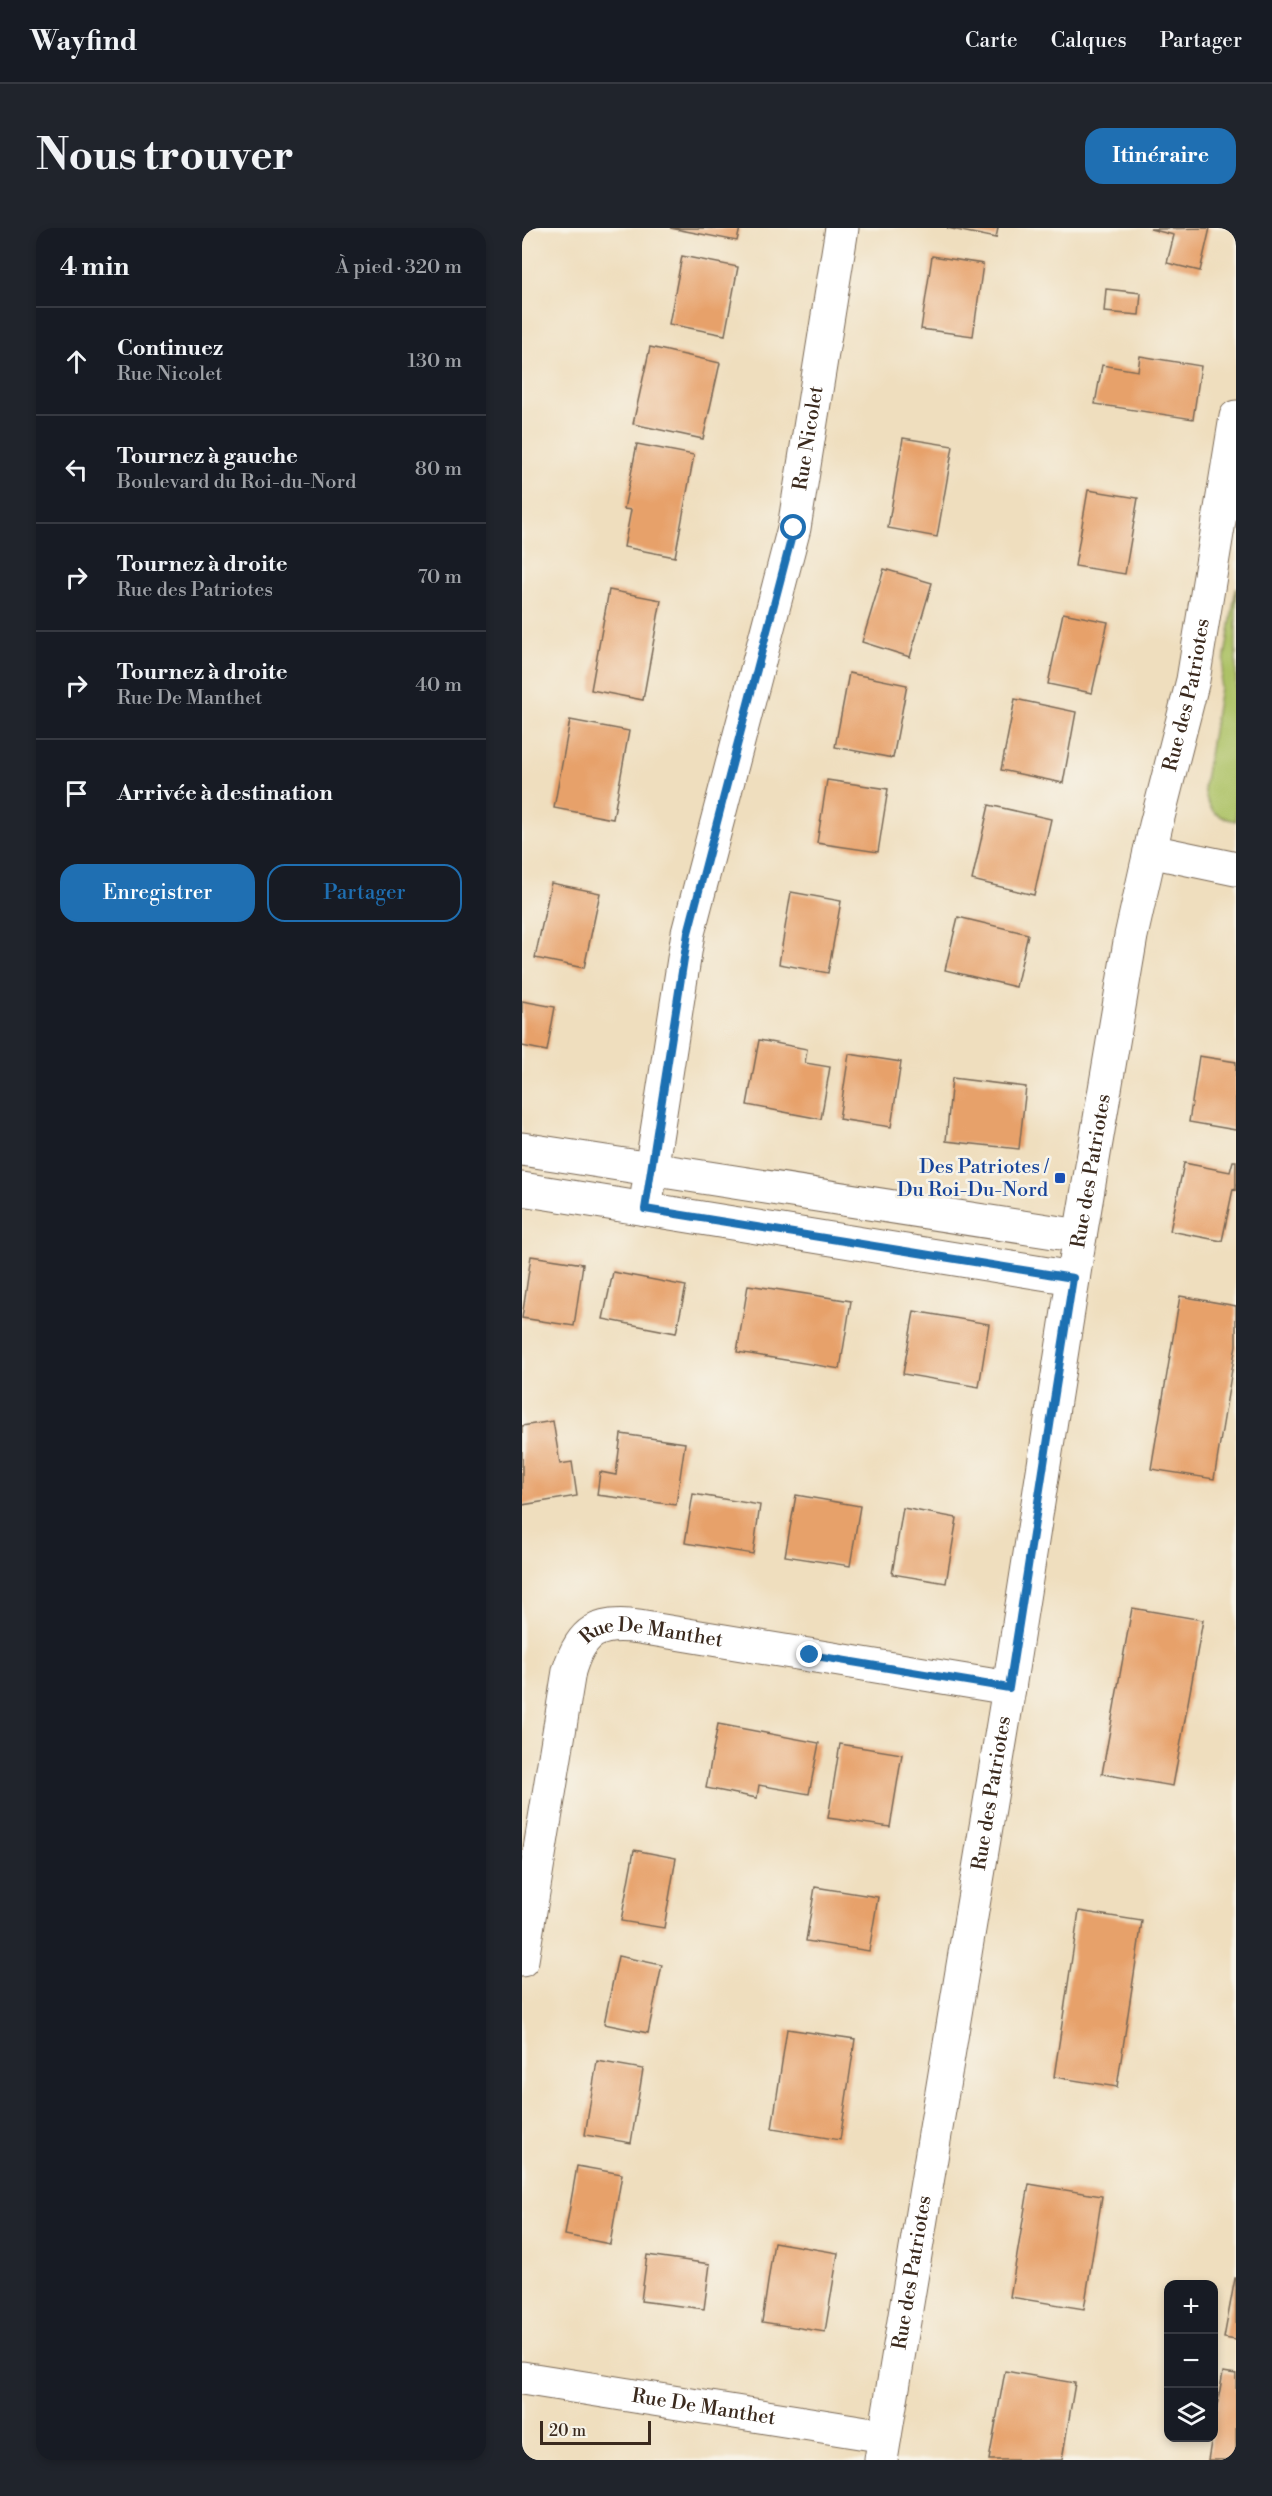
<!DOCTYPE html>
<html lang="fr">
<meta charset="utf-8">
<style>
:root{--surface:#171b24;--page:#20242c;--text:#f1f3f6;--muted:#9ea1a6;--line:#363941;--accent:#1f6fb2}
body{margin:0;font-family:"Libre Bodoni",serif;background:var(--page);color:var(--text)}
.controls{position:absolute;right:18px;bottom:18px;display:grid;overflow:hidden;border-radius:12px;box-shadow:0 3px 9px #0003}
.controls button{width:54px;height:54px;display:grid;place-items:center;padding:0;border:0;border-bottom:2px solid var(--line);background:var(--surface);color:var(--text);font:30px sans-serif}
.scale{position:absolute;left:18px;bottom:15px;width:111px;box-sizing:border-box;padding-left:6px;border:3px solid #3b2a1e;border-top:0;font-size:16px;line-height:21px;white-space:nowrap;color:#3b2a1e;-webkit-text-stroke:4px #f7f3e8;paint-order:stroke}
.stop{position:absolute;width:18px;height:18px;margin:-14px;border:4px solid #1f6fb2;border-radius:50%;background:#fff}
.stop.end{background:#1f6fb2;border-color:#fff;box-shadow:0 2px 6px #0008}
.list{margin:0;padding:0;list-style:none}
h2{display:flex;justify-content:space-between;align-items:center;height:78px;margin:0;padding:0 24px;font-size:26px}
h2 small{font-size:20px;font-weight:400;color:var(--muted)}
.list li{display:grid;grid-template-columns:39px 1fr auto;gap:18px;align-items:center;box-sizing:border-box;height:108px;padding:0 24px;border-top:2px solid var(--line)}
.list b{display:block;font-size:22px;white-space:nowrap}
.list p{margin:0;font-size:20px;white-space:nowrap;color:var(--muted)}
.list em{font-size:20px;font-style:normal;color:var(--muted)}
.actions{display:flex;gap:12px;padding:18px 24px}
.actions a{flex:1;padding:14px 0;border:2px solid var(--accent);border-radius:18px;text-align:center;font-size:21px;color:var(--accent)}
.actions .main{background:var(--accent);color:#fff}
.icon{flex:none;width:33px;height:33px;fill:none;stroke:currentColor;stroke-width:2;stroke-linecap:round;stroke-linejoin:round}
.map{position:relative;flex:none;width:714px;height:2232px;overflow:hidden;border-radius:18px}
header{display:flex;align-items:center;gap:36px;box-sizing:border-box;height:84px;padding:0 30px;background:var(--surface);border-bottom:2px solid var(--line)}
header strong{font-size:28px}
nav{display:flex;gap:33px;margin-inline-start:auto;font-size:21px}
.intro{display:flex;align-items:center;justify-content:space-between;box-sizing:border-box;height:144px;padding:0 36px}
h1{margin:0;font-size:42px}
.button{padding:15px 27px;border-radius:18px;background:var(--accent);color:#fff;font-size:21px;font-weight:700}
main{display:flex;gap:36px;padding:0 36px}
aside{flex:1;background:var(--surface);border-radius:18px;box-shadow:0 3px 9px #0003}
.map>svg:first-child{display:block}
.green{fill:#adc266;stroke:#747642;stroke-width:1.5}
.building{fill:#e7a16b}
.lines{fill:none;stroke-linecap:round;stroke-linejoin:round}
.minor-casing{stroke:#7a6956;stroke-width:35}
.minor{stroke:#fff;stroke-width:33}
.route{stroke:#1f6fb2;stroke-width:8}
.transit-dot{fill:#1a4fb4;stroke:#f7f3e8;stroke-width:2}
.labels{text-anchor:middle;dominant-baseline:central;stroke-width:5;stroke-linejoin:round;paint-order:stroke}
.street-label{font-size:20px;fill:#3b2a1e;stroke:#f7f3e8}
.transit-label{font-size:20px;fill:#164399;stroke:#f7f3e8;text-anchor:end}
</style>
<header>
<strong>Wayfind</strong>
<nav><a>Carte</a><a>Calques</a><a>Partager</a></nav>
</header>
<div class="intro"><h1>Nous trouver</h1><a class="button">Itinéraire</a></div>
<main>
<aside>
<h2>4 min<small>À pied · 320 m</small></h2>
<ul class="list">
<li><svg class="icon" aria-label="ahead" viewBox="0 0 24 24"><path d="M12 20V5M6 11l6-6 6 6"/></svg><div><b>Continuez</b><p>Rue Nicolet</p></div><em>130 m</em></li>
<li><svg class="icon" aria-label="left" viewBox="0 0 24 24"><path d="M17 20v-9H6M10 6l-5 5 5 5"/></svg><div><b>Tournez à gauche</b><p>Boulevard du Roi-du-Nord</p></div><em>80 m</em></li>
<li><svg class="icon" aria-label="right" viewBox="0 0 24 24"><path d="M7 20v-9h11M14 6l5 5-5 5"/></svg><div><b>Tournez à droite</b><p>Rue des Patriotes</p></div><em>70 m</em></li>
<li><svg class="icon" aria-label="right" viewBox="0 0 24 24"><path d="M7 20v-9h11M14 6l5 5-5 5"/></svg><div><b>Tournez à droite</b><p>Rue De Manthet</p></div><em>40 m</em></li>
<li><svg class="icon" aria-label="arrive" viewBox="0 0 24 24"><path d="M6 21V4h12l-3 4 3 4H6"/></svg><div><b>Arrivée à destination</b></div></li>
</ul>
<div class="actions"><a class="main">Enregistrer</a><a>Partager</a></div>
</aside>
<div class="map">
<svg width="714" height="2232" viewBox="0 0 714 2232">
<rect width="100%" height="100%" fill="#f7f3e8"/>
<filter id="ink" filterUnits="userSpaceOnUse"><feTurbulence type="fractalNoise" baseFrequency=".0167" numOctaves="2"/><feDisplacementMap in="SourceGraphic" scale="12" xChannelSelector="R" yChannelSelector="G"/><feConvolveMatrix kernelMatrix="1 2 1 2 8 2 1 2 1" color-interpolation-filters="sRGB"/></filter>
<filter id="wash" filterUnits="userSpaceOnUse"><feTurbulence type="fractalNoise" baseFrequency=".008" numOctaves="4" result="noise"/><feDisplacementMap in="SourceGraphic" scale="24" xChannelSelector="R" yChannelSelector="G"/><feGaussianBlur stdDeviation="1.35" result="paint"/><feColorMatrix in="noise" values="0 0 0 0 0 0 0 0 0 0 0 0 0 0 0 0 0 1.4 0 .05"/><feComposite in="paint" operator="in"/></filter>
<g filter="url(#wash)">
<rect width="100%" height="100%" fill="#efdebe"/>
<path class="green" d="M 714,360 L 714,593 C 692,589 685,581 682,559 Z"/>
<g id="blocks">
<path class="building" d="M 148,0 L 218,0 L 215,13 Z
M 425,0 L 476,0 L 474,10 Z
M 688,0 L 678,43 L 645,35 L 652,7 L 628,1 Z
M 160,28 L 216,39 L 203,107 L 147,96 Z
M 410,28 L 461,36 L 451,108 L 399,101 Z
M 584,61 L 619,65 L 617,87 L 582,84 Z
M 128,119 L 198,135 L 181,211 L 111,196 Z
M 618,128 L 679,138 L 671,191 L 573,176 L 580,137 L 616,143 Z
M 381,210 L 431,218 L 415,309 L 366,300 Z
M 115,216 L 172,227 L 153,329 L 102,319 L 109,282 L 102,281 Z
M 566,262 L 616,270 L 603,346 L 553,338 Z
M 362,341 L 410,355 L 388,429 L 340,414 Z
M 87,362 L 139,372 L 121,472 L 69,462 Z
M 541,385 L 586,394 L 570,465 L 526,456 Z
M 327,445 L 385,457 L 371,530 L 313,519 Z
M 493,471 L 554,484 L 541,555 L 479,542 Z
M 48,492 L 107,503 L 91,591 L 32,580 Z
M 305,552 L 366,561 L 356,624 L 295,615 Z
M 467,577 L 529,591 L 512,667 L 450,652 Z
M 29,655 L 78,665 L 62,740 L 13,730 Z
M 269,664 L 319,673 L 306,745 L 257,736 Z
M 436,689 L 506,706 L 494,759 L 423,742 Z
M 0,773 L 33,779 L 25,823 L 0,818 Z
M 237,812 L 285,821 L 283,835 L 308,839 L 299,891 L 225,877 Z
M 327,826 L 379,834 L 369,899 L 317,891 Z
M 677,828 L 714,834 L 714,902 L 667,894 Z
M 430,850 L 504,859 L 497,921 L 424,913 Z
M 711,933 L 714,933 L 714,962 L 711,961 L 700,1013 L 648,1003 L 662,935 L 708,944 Z
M 9,1028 L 61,1036 L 52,1098 L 0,1090 Z
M 91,1044 L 164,1058 L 154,1105 L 81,1091 Z
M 226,1057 L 329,1073 L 318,1141 L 215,1124 Z
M 658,1068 L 714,1078 L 714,1117 L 692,1251 L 629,1241 Z
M 392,1083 L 467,1096 L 457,1159 L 381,1146 Z
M 31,1193 L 38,1236 L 50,1234 L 55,1268 L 0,1277 L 0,1198 Z
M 99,1206 L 163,1215 L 154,1277 L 75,1267 L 78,1244 L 94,1247 Z
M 171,1266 L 238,1277 L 231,1326 L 163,1315 Z
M 274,1267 L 338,1278 L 328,1338 L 263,1328 Z
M 381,1280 L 435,1290 L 424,1355 L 370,1346 Z
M 610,1380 L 681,1392 L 651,1558 L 580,1546 Z
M 196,1496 L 297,1515 L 287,1566 L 237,1557 L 235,1570 L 184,1560 Z
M 318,1516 L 380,1526 L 368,1599 L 306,1590 Z
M 112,1622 L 154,1630 L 142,1700 L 99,1693 Z
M 293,1659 L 356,1669 L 347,1723 L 284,1713 Z
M 557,1683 L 620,1693 L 595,1859 L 532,1849 Z
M 96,1728 L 140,1737 L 126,1805 L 82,1796 Z
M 265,1801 L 333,1811 L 318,1912 L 250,1901 Z
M 75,1833 L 121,1841 L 109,1915 L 63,1907 Z
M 55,1938 L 100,1946 L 88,2016 L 43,2007 Z
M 507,1956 L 580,1968 L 562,2081 L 488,2069 Z
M 252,2014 L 316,2025 L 303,2104 L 240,2094 Z
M 125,2027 L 188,2036 L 182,2081 L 119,2073 Z
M 713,2050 L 714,2050 L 714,2112 L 702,2110 Z
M 483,2143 L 553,2155 L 540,2232 L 467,2232 Z
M 701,2144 L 714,2146 L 714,2232 L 686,2232 Z"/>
</g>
</g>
<g filter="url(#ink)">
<use href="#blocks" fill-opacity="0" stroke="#7a6956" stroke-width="1.5"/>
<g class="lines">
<defs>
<g id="minor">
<path d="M 628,623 L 714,641"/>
<path d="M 0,921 L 558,1008"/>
<path d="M 0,961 L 551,1050"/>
<path id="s1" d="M 123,981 L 166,705 L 272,300 L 320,0"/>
<path id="s2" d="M 0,1732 L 47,1443 C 59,1403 76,1393 117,1399 L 487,1460"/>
<path id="s3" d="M 0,2150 L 363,2208"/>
<path id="s4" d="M 359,2232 L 487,1460 L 555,1026 L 609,708 L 634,597 L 671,452 L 714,189"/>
</g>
</defs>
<use href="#minor" class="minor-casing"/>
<use href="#minor" class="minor"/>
</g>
</g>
<g class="lines" filter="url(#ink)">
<path class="route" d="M 272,300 L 166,705 L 123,981 L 551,1050 L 487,1460 L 288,1427"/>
</g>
<rect class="transit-dot" x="532" y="944" width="12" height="12" rx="3"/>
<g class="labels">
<g class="street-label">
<text stroke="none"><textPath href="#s1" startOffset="789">Rue Nicolet</textPath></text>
<text stroke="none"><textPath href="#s4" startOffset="1792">Rue des Patriotes</textPath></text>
<text stroke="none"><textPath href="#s4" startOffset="1306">Rue des Patriotes</textPath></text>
<text stroke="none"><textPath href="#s2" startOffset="399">Rue De Manthet</textPath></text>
<text stroke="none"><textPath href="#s4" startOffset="676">Rue des Patriotes</textPath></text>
<text stroke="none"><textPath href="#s4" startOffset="190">Rue des Patriotes</textPath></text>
<text stroke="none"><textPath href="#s3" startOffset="184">Rue De Manthet</textPath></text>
</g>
<g class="transit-label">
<text x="526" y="939">Des Patriotes /<tspan x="526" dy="23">Du Roi-Du-Nord</tspan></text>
</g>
</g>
</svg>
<div class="controls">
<button>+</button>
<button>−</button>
<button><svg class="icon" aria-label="layers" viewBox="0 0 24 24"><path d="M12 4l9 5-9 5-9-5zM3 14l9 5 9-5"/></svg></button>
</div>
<div class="scale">20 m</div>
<div class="stop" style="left:272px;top:300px"></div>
<div class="stop end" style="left:288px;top:1427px"></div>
</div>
</main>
